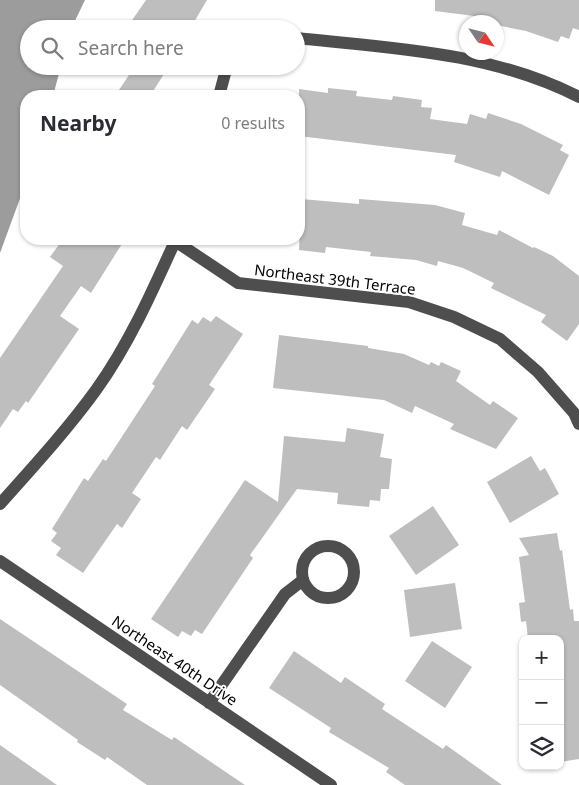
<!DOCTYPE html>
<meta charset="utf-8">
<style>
:root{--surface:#fff;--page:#f7f7f7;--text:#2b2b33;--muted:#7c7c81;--line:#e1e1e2}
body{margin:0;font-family:"Noto Sans",sans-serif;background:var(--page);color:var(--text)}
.controls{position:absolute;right:15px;bottom:15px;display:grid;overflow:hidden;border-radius:10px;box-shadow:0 1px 4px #0004}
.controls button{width:45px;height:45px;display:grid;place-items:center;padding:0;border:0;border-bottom:1px solid var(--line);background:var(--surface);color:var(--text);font:25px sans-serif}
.compass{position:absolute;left:459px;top:15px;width:45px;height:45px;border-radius:50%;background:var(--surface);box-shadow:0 1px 4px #0004;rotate:125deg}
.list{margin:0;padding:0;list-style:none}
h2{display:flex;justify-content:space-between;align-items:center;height:65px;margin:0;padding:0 20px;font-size:21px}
h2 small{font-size:16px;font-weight:400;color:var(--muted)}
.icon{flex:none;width:28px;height:28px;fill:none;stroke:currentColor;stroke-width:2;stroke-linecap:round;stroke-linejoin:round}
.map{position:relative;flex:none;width:579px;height:785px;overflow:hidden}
.search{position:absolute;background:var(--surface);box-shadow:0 1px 4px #0004;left:20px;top:20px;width:285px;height:55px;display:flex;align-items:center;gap:12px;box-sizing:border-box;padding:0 18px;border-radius:28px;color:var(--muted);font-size:19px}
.panel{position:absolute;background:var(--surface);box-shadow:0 1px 4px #0004;left:20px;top:90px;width:285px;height:155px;border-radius:20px}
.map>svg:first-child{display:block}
.water{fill:#9c9c9c}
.building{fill:#bebebe}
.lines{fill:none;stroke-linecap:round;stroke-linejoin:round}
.minor{stroke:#4e4e4e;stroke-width:12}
.labels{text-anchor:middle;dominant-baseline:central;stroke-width:4;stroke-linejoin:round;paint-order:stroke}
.street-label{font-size:15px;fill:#000;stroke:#fff}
</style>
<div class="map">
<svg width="579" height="785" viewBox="0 0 579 785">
<rect width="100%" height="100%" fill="#fff"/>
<path class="water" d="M 0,0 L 85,0 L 71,29 L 29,29 L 29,66 L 61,66 L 53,96 L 26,96 L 26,182 L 0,253 Z"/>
<path class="building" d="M 146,0 L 207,0 L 190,29 L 126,29 Z
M 435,0 L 579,0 L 579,30 L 573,28 L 569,39 L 561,36 L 558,42 L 526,31 L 496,25 L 496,22 L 489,22 L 490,18 L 435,11 Z
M 135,66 L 169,66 L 150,96 L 115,96 Z
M 328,88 L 357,91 L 356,96 L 392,100 L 393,96 L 422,100 L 421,107 L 432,108 L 430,119 L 467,124 L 470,114 L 486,119 L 488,113 L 521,124 L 563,145 L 560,150 L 569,155 L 549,195 L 502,171 L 500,177 L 454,162 L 456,155 L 299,136 L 299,89 L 328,93 Z
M 301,199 L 359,204 L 359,199 L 435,205 L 465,213 L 462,225 L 497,235 L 499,230 L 533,248 L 534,247 L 553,256 L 579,276 L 579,324 L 567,341 L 541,322 L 546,315 L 491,288 L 494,283 L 463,268 L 438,261 L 437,266 L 416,260 L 370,256 L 371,252 L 326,247 L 325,253 L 299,250 Z
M 63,239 L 125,239 L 91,293 L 81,286 L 60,316 L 79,329 L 28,403 L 26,401 L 18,412 L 13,409 L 0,428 L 0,358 L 63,266 L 50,257 Z
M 216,316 L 243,334 L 209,385 L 215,389 L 187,430 L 182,426 L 160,460 L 156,457 L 132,493 L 141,499 L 122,528 L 117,524 L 83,573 L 56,555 L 61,548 L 51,541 L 57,533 L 52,529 L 84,478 L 88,481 L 103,459 L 106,461 L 155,386 L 152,384 L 192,320 L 198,324 L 203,317 L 211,322 Z
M 279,335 L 368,346 L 368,348 L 404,354 L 429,365 L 431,362 L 439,366 L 441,362 L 461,371 L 456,381 L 490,405 L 493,401 L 518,418 L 496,449 L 450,429 L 454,424 L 415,406 L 412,413 L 384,400 L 273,388 Z
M 347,428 L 384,434 L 380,457 L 392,459 L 389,489 L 381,489 L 380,501 L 370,500 L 369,507 L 337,504 L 338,493 L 297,489 L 250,555 L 253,558 L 202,634 L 195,630 L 191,636 L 182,631 L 178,637 L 151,619 L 245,480 L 278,502 L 284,436 L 345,442 Z
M 531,456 L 540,471 L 545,468 L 559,494 L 510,523 L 487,482 Z
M 433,506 L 459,545 L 416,575 L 389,536 Z
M 557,533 L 560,551 L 562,550 L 570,610 L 573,609 L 574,621 L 579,621 L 579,759 L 560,762 L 560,639 L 528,639 L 526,621 L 521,622 L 519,603 L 525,602 L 519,557 L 529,555 L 519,538 Z
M 455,583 L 462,629 L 410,637 L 404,590 Z
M 0,619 L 127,704 L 123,710 L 172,740 L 174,737 L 245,785 L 147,785 L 107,757 L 105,760 L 77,742 L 78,740 L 0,685 Z
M 432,641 L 472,667 L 445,708 L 405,681 Z
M 294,651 L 341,683 L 345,677 L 385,704 L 382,709 L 443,749 L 446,745 L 502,785 L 405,785 L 386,772 L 389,768 L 329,732 L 331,728 L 269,688 Z
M 0,745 L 57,785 L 0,785 Z"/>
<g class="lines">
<path class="minor" d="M 296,38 C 392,48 491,52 579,97
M 219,96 L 227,66
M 175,241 L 238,283 L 409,302 L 454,317 L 500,339 L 538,372 L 574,413 L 579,424
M 0,504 C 33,467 67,430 96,390 C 129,344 153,290 176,239
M302 572a26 26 0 1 1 52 0a26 26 0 1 1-52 0Z
M 0,561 L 331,785
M 209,703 L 285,594 L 303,580"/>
</g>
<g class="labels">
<g class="street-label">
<text transform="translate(335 279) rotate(7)">Northeast 39th Terrace</text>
<text transform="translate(175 660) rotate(34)">Northeast 40th Drive</text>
</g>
</g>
</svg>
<div class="controls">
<button>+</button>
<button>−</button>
<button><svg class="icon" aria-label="layers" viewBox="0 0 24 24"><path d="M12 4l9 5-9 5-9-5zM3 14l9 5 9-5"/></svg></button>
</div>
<svg class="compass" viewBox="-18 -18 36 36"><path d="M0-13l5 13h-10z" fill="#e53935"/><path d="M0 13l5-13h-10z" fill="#7c7c81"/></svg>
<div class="search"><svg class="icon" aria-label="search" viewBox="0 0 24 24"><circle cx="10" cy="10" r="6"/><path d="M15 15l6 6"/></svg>Search here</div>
<section class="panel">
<h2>Nearby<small>0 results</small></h2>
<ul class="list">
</ul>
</section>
</div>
